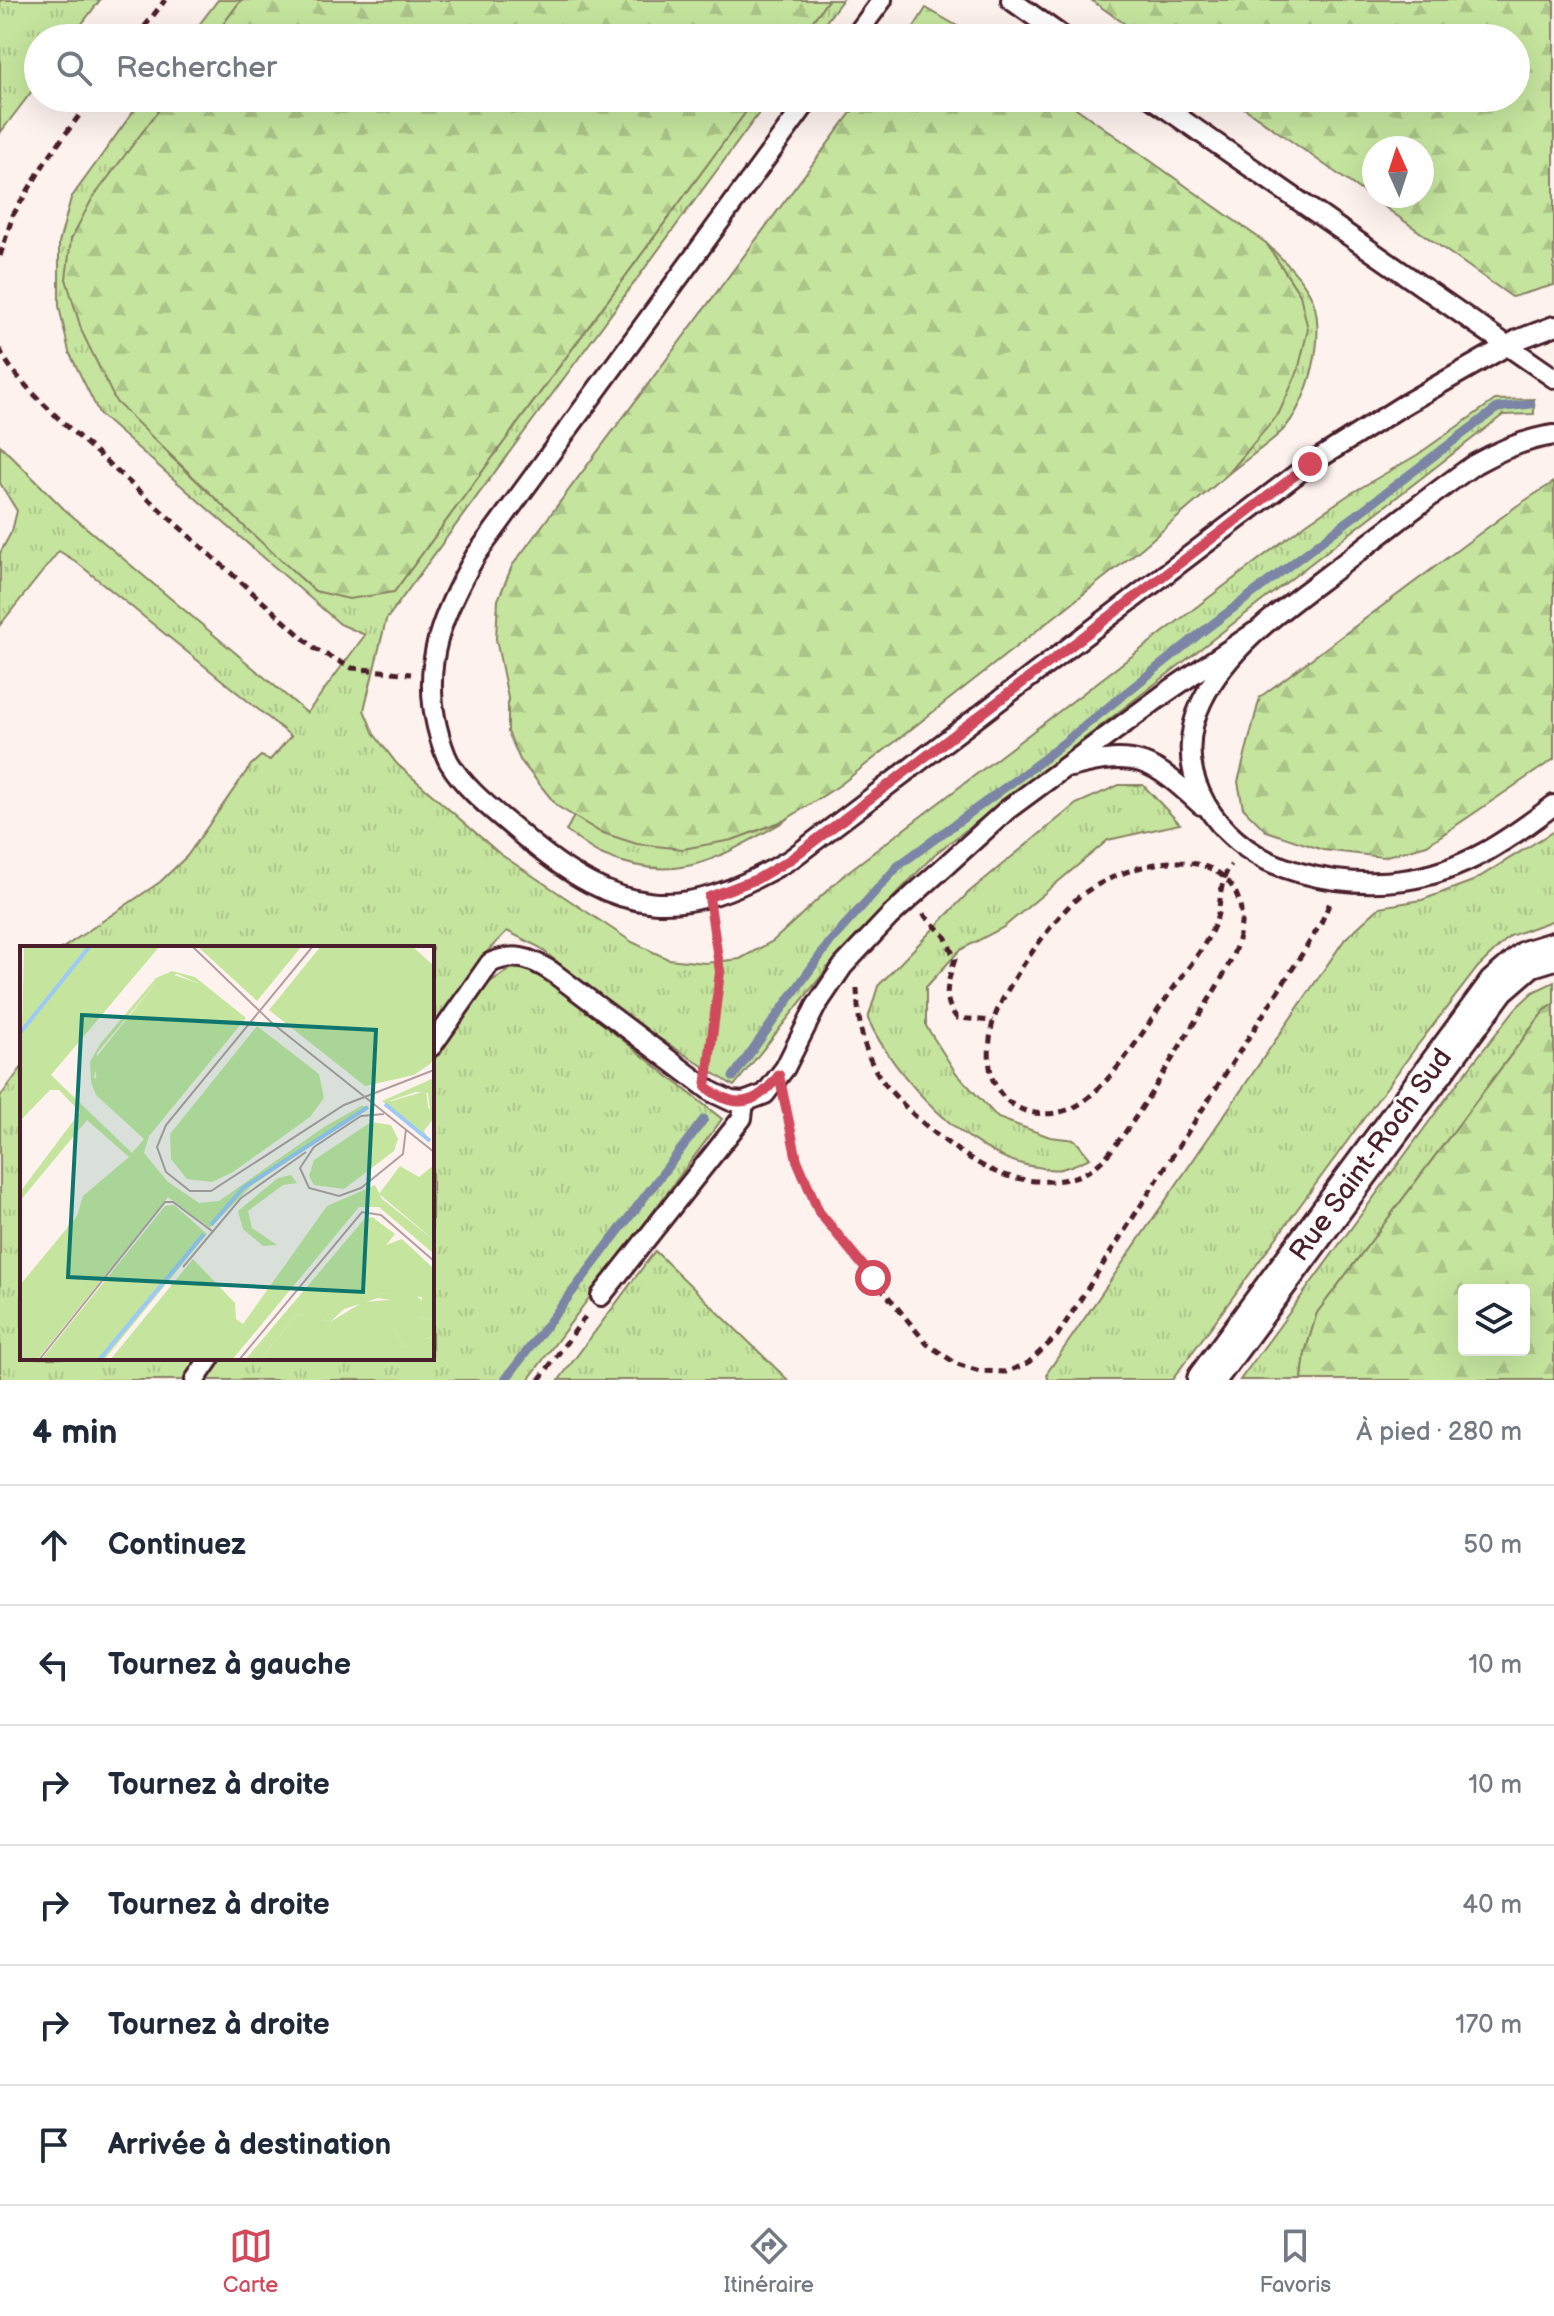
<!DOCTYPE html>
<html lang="fr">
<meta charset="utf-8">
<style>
:root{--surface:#fff;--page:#f2f2f3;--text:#1f2937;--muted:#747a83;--line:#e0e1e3;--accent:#d1495b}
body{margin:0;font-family:"Balsamiq Sans",sans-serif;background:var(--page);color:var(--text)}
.controls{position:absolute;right:24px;bottom:24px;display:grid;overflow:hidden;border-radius:8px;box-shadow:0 8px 32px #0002}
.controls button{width:72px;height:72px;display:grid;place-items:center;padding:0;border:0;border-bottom:2px solid var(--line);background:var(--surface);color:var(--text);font:40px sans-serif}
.compass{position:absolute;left:1362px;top:136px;width:72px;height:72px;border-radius:50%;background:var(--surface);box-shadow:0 8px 32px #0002;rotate:357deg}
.stop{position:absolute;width:24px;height:24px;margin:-18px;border:6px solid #d1495b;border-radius:50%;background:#fff}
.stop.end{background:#d1495b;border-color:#fff;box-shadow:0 2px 8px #0008}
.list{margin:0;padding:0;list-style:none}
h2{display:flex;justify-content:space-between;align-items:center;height:104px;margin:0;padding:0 32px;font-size:34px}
h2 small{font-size:26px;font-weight:400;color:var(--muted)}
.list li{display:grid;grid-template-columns:52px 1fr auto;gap:24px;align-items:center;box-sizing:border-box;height:120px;padding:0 32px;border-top:2px solid var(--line)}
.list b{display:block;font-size:30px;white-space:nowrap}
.list em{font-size:26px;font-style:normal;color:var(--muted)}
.icon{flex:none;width:44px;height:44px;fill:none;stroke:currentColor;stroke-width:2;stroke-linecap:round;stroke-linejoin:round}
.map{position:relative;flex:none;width:1554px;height:1380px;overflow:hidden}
.search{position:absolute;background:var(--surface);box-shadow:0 8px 32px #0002;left:24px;right:24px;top:24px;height:88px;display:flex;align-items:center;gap:20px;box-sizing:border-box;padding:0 28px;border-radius:44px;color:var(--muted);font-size:30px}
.sheet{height:824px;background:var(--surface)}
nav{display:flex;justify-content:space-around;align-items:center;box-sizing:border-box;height:112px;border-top:2px solid var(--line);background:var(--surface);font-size:22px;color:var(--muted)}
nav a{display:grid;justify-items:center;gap:4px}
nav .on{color:var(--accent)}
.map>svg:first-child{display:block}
.grass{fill:url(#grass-tufts);stroke:#888264;stroke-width:2}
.forest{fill:url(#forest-firs);stroke:#888264;stroke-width:2;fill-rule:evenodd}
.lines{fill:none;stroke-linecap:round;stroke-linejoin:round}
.stream{stroke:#7c85a5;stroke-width:9}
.lane-casing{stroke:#4a1f2b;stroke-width:24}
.street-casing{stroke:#4a1f2b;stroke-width:42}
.path{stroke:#4a1f2b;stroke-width:5;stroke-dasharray:8 6;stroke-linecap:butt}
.lane{stroke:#fff;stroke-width:18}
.street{stroke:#fff;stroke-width:36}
.route{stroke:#d1495b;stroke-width:10}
.labels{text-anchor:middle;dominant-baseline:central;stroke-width:6;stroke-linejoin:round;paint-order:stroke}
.street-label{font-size:28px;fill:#4a1f2b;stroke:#fff}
.inset-river{fill:none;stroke:#9dc9f7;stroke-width:4}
.inset-road{fill:none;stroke:#b59ea0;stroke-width:2}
.view{fill:#0f766e;fill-opacity:0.15;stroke:#0f766e;stroke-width:4}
.inset-edge{fill:none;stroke:#4a1f2b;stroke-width:4}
</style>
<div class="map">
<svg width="1554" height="1380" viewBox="0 0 1554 1380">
<defs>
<pattern id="grass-tufts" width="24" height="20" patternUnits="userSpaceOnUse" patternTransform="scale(2)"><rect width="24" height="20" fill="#c5e59e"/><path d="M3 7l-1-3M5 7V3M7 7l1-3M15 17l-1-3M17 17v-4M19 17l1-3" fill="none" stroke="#abc488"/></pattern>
<pattern id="forest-firs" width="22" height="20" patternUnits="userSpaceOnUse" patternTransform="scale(2)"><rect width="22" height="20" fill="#c5e59e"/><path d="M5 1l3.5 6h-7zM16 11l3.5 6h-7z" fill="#abc488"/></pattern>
</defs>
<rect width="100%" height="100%" fill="#fdf2ee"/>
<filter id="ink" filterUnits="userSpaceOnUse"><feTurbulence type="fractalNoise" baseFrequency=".0125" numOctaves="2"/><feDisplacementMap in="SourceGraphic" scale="16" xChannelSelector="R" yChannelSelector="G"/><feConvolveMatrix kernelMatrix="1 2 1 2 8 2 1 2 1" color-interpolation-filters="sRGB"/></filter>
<g filter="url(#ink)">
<path class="grass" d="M 0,0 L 100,0 L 71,38 L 38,38 L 38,83 L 0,133 Z
M 218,0 L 241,0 L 213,38 L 189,38 Z
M 828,0 L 842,0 L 814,38 L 800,38 Z
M 143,98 L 168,98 L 93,199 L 71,239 L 170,456 L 315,591 L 394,592 L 756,98 L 770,98 L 386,620 L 364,710 L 374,734 L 397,764 L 500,854 L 632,942 L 668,959 L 705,963 L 740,959 L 773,941 L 845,874 L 1307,523 L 1350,494 L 1417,455 L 1495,400 L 1534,399 L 1534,414 L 1503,415 L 935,854 L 838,955 L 734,1086 L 612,1008 L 539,947 L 507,931 L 482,957 L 432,1030 L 432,948 L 63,948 L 160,882 L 187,856 L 251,765 L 261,756 L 270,760 L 291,736 L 75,561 L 59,551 L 0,625 L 0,553 L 12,531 L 17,511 L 0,483 L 0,445 L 64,509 L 307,713 L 365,635 L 340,624 L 100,415 L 69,352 L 59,306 L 59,243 L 71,198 Z
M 1266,243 C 1281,258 1300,275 1310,294 C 1329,329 1309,405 1281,432 C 1265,447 1245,460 1228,474 L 1279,413 L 1300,295 Z
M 1119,785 L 1143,785 L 1180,824 L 1108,840 L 1004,927 L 960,950 L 926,987 L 926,1026 L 956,1073 L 998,1118 L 1050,1137 L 1075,1140 L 1090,1158 C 1081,1162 1071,1167 1061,1169 C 1054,1171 1044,1168 1037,1167 C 971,1159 894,1077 868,1019 L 878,986 L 969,892 L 1076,804 Z
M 574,816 L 600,832 L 732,840 L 785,821 C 720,857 679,887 603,855 C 590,850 578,839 566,831 Z
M 1554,831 L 1554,920 L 1510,936 L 1478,967 L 1417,1046 L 1172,1380 L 1048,1380 L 1047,1373 L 1345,939 L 1380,907 L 1422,900 L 1473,881 Z
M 512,968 L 536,971 L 722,1119 L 528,1380 L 206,1380 L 222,1358 L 432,1358 L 432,1063 L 490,982 Z
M 1554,982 L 1554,1004 L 1544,1011 L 1317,1313 L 1305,1353 L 1302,1380 L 1240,1380 L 1459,1081 L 1516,1008 L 1533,992 Z
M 22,1067 L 22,1358 L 199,1358 L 183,1380 L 0,1380 L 0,1097 Z
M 655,1251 L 788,1380 L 559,1380 Z"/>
<path class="forest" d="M 241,0 L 828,0 L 800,38 L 213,38 Z
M 1091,0 L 1554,0 L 1554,285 L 1512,297 L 1230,98 L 1516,98 L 1516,38 L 1145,38 ZM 1374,148 L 1422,148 L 1422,196 L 1374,196 Z
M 926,8 L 978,38 L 907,38 Z
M 168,98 L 756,98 L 394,592 L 349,599 L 315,591 L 249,531 L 116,402 L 82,332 L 66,279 L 71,239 L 92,199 Z
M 862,98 L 1062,98 L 1266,243 L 1300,295 L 1308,329 L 1298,371 L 1279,413 L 1228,474 L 1142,548 L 840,785 L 785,820 L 732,840 L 683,849 L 637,844 L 600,832 L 557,806 L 520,760 L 508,732 L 508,698 L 496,639 L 498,600 L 512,566 Z
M 1554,482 L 1554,759 L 1427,845 L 1383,857 L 1323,850 L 1266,831 L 1243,808 L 1238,782 L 1260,697 L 1518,505 Z
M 1554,1004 L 1554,1380 L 1302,1380 L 1305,1353 L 1317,1313 L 1544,1011 ZM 1524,1290 L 1524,1350 L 1464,1350 L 1464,1290 Z"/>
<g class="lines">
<path class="stream" d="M 733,1077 L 830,942 L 898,866 L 1041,761 L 1198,635 L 1497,408 L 1531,404
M 505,1380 L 704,1119"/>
<defs>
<path id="lane" d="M 1011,0 L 1065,38
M 854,38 L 882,0
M 810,98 L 476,555 C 444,611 421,661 437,727 C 440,739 443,751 449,762 C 466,791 497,813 522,835 C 619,918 681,924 791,859 L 1310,464 L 1405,404 L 1517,340 L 1554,326
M 1151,98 L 1554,378
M 1554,435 C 1526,439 1500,450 1475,464 C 1432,494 1391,527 1349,559 C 1297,600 1232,639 1202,701 C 1171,765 1207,831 1268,861 C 1308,880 1361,886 1404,880 C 1463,872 1508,840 1554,805
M 1071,767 C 1137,749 1153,761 1201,805
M 432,1046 L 490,963 C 514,952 530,958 551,971 L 712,1092 L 731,1101 L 744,1102 L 765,1094 L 785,1068 L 816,1006 L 843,966 L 890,916 L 1007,810 L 1167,692 L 1255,632
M 601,1296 L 742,1118 L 744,1102
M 195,1380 L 210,1358"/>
<path id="street" d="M 1206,1380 L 1497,986 L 1528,959 L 1554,951"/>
</defs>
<use href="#lane" class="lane-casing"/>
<use href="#street" class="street-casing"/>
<path class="path" d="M 136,38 L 165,0
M 0,256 L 13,215 L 47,159 L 92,98
M 0,349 C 11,380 83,440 109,464 C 178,526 247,587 315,649 L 352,668 L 411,674
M 923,914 L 945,936 L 955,959 C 948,982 941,999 957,1018 L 993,1021
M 857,988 C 858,1017 861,1045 876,1071 C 895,1104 956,1154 991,1170 C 1018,1182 1056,1186 1083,1174 C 1100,1167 1113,1148 1124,1134 C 1146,1103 1166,1069 1186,1036 C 1209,997 1264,930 1231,885 C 1218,868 1200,863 1180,862 C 1149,860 1096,880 1073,902 C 1049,925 1003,989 993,1022 C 989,1037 987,1064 993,1080 C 1007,1117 1055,1123 1084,1101 C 1120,1073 1144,1029 1170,993 C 1185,972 1203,950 1214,926 C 1223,906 1217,883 1231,865
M 709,1063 L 720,972 L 713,918
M 785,1103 L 797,1160 L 819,1212 L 927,1344 L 957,1364 L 980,1371 L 1006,1372 L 1028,1363 L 1057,1336 L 1304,951 L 1321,923 L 1331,900
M 539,1380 L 588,1313"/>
<use href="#lane" class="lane"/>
<use href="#street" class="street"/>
</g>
</g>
<g class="lines" filter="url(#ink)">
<path class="route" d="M 873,1278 L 819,1212 L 797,1160 L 779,1075 C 758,1104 736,1111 706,1087 L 720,972 L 709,897 L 757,879 L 791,859 L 1310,464"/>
</g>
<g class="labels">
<g class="street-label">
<text transform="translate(1371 1155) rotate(-54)">Rue Saint-Roch Sud</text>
</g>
</g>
<g transform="translate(20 946)">
<rect width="414" height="414" fill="#fdf2ee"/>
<path d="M 4,0 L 140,0 L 31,129 L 112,207 L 124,193 L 76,149 L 71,136 L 70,116 L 80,98 L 136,32 L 152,25 L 175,31 L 226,72 L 129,190 L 124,207 L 148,236 L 179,257 L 199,255 L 304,181 L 341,160 L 349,160 L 231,240 L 190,282 L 148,251 L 17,414 L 0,414 L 0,339 L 57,270 L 63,250 L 109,211 L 67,174 L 0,255 L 0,246 L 60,166 L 39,144 L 30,144 L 0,175 ZM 157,28 L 178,37 L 74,133 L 77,107 L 135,38 ZM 414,132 L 414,172 L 404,185 L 410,196 L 362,155 ZM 396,146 L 408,147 L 410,163 L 369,155 ZM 271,229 L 277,237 L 263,239 L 228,265 L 232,282 L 257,299 L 243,300 L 223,283 L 218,265 L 258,232 ZM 355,239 L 362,253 L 414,294 L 414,308 L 359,261 L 339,261 L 212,414 L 90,414 L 173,313 L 215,357 L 216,373 L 223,378 L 307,260 ZM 154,259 L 187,288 L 84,414 L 21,414 L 145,260 ZM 346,271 L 355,272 L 296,339 L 282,368 L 274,371 L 240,414 L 225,414 ZM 395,348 L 404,357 L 400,371 L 414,375 L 414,389 L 393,400 L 384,401 L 374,384 L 377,361 L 370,354 L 358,352 L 324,363 L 310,376 L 303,374 L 308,362 L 323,356 L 365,347 Z" fill="#c5e59e" fill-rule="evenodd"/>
<path d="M 177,0 L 282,0 L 237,55 ZM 301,0 L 392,0 L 414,20 L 414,113 L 410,118 L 394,129 L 345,140 L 249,64 ZM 151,28 L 178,37 L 223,71 L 130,185 L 122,186 L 80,146 L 73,115 L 135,38 ZM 237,80 L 299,128 L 304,152 L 290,171 L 213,226 L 192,236 L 167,233 L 151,213 L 150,188 ZM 406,145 L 410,174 L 402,184 L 368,156 ZM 351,176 L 371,179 L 378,193 L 374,205 L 324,243 L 294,239 L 289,230 L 294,214 ZM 414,219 L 414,294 L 359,248 L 380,220 L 399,231 ZM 352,271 L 375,288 L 366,299 L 382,293 L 414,323 L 414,375 L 400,371 L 402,351 L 365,347 L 309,362 L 303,374 L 310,376 L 343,356 L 370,354 L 382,364 L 374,384 L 384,401 L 393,399 L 402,388 L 407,393 L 414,389 L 414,414 L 240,414 L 274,371 L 282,368 L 299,331 Z" fill="#c5e59e"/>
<path class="inset-river" d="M 0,87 L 70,0M 365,158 L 410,195M 191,279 L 223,242 L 348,161M 79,414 L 184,288"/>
<path class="inset-road" d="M 172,0 L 252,77 L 414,206M 293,0 L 146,179 L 137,201 L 146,226 L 170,245 L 191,245 L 324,159 L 414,124M 364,168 L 341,170 L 294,201 L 280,222 L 289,242 L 319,250 L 341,242 L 383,208 L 386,183M 163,321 L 221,252 L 286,206M 19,414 L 145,256 L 153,256 L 192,285M 219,414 L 342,266 L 361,269 L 414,315"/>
<path class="view" d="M 62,69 L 356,84 L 343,346 L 48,331 Z"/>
<rect width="414" height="414" class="inset-edge"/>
</g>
</svg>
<div class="controls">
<button><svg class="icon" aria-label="layers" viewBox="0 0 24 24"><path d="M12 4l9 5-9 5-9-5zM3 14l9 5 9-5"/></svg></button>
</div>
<svg class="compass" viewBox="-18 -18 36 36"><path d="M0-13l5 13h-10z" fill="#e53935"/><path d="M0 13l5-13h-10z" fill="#747a83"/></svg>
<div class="stop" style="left:873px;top:1278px"></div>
<div class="stop end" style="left:1310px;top:464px"></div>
<div class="search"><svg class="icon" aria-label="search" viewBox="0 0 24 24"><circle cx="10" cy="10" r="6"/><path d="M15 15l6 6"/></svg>Rechercher</div>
</div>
<section class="sheet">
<h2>4 min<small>À pied · 280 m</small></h2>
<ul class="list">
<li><svg class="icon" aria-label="ahead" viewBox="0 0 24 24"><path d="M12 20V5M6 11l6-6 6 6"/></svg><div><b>Continuez</b></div><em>50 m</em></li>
<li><svg class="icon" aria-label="left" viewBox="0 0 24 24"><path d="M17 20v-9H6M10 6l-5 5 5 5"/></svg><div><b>Tournez à gauche</b></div><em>10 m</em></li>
<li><svg class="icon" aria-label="right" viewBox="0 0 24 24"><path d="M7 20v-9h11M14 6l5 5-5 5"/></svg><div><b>Tournez à droite</b></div><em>10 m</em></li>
<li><svg class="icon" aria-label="right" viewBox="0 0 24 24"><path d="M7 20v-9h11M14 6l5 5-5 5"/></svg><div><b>Tournez à droite</b></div><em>40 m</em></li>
<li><svg class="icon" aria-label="right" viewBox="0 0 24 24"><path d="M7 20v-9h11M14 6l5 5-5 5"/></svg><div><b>Tournez à droite</b></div><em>170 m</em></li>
<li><svg class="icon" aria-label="arrive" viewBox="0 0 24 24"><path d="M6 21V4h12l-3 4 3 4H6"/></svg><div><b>Arrivée à destination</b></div></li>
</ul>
</section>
<nav>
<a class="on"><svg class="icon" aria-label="map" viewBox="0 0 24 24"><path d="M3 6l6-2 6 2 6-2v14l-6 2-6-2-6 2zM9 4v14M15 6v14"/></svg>Carte</a>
<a><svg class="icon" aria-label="directions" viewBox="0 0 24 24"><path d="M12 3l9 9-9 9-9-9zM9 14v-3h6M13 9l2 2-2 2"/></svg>Itinéraire</a>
<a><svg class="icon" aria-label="saved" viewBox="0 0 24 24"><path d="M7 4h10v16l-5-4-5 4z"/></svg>Favoris</a>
</nav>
